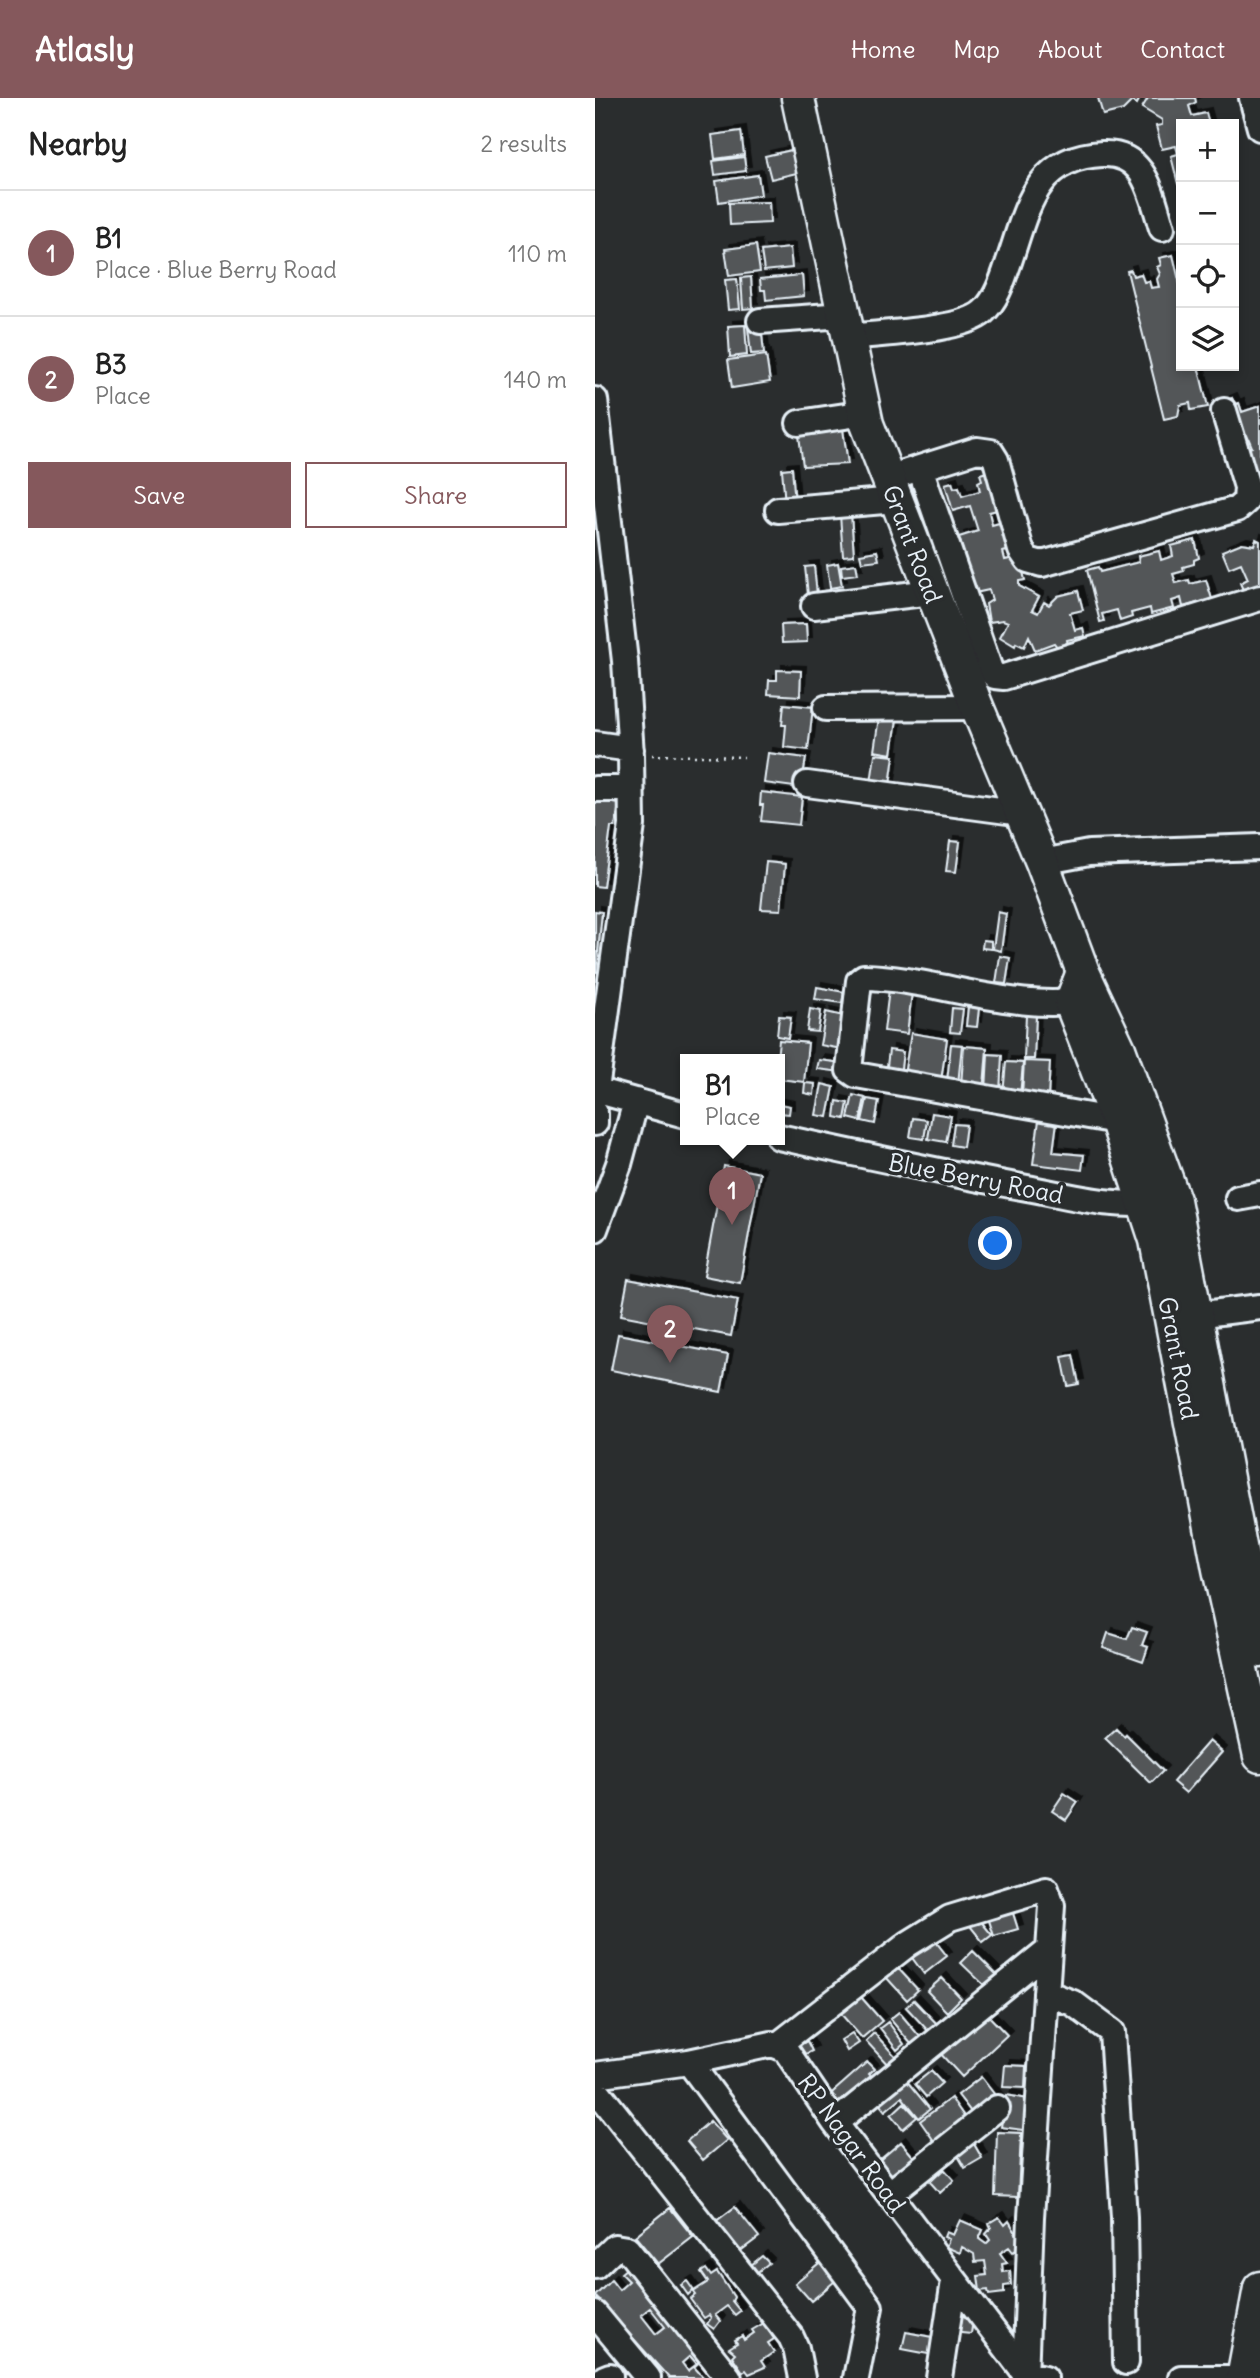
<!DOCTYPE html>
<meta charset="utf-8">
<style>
:root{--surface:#fff;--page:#f6f6f6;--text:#222;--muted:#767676;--line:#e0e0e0;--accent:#85585c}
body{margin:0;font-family:Delius,sans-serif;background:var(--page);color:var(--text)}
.controls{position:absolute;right:21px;top:21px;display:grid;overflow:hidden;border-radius:0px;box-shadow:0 4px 10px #0003}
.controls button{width:63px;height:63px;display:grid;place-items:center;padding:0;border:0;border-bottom:2px solid var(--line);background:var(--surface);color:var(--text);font:35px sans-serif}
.you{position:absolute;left:401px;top:1146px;width:24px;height:24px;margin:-18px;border:5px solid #fff;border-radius:50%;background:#1a73e8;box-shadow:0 0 0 10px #1a73e833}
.badge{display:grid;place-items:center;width:46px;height:46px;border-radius:50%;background:var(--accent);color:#fff;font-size:23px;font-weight:700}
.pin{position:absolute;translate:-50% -58px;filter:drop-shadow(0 2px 4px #0008)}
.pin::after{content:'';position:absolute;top:37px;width:24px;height:21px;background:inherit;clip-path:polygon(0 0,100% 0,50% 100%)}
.popup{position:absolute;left:85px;top:956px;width:105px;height:91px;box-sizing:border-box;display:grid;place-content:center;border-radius:0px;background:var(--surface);filter:drop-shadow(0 2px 5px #0005);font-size:23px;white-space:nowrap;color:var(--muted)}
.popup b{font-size:26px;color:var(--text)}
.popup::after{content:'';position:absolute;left:50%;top:100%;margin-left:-14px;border:14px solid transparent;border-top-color:var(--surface)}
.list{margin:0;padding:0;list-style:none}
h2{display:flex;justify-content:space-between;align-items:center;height:91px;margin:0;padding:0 28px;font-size:30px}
h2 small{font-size:23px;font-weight:400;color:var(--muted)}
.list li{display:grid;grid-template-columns:46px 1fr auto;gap:21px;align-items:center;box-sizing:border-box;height:126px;padding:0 28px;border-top:2px solid var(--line)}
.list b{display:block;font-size:26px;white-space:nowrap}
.list p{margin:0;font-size:23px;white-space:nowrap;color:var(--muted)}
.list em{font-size:23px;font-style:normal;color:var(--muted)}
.actions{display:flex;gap:14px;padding:21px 28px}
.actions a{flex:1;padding:16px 0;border:2px solid var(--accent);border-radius:0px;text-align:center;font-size:24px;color:var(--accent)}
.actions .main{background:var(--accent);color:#fff}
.icon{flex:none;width:38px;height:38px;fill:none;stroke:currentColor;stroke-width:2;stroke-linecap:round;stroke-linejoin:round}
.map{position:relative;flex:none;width:665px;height:2280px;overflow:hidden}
header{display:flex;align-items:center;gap:42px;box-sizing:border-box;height:98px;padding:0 35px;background:var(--accent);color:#fff}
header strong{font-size:33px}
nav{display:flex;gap:38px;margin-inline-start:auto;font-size:24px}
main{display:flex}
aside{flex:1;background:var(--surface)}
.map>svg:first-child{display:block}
.building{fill:#535759;stroke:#e8f1f8;stroke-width:2;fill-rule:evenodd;filter:url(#shadow)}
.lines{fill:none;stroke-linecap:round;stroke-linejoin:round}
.minor-casing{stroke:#e8f1f8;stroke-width:30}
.major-casing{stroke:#e8f1f8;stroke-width:37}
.path{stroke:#e8f1f8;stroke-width:2.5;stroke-dasharray:2 5;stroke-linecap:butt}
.minor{stroke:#2a2d2e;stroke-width:24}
.major{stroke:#2a2d2e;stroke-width:32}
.labels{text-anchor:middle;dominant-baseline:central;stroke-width:7;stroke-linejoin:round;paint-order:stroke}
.street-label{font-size:24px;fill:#e8f1f8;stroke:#2a2d2e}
</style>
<header>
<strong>Atlasly</strong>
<nav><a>Home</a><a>Map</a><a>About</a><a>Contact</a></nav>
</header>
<main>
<aside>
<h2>Nearby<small>2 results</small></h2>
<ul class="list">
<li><span class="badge">1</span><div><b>B1</b><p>Place · Blue Berry Road</p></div><em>110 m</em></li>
<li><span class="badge">2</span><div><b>B3</b><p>Place</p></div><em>140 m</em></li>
</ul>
<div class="actions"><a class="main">Save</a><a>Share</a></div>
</aside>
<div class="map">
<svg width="665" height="2280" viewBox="0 0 665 2280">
<defs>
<filter id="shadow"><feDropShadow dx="5" dy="-5" stdDeviation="0" flood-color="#0009"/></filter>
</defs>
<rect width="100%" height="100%" fill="#2a2d2e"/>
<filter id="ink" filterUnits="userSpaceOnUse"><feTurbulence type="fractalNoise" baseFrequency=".0143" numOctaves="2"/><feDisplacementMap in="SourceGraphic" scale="14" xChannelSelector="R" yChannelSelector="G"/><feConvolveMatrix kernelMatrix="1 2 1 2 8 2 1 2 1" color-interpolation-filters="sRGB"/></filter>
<g filter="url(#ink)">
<path class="building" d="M 503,0 L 545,0 L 542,6 L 537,3 L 528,12 L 508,17 Z
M 553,0 L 600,0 L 601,4 L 594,8 L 597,18 L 611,15 L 614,26 L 586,26 L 586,85 L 583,86 L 576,58 L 583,56 L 581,48 L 567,51 L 561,28 L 567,27 L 567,22 L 547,10 Z
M 146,33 L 149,57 L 120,61 L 117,37 Z
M 201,51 L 206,74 L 176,81 L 170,58 Z
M 149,59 L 151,73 L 120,77 L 118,63 Z
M 163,77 L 166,97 L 124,104 L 121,83 Z
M 174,104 L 175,125 L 135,127 L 134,105 Z
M 161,147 L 165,174 L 134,178 L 130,151 Z
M 195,150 L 197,170 L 169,173 L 166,153 Z
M 578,157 L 586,191 L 586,268 L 603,268 L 613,309 L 596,312 L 595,305 L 585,307 L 583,318 L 569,321 L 532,173 L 536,172 L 538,178 L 546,176 L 549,184 L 554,183 L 556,190 L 564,189 L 562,181 L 565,176 L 562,169 L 566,167 L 564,160 Z
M 207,177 L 209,198 L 171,202 L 170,192 L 166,192 L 165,181 Z
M 156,179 L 158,210 L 148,211 L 146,180 Z
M 142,181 L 145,211 L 133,212 L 130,182 Z
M 150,227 L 152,257 L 135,259 L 133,228 Z
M 166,227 L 169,255 L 156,256 L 153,229 Z
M 171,257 L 175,284 L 137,290 L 133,262 Z
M 637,300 L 640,307 L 644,305 L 647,314 L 665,308 L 665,377 L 658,379 L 647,353 L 657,349 L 652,337 L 645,340 L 630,303 Z
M 247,324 L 253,366 L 208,368 L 203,330 Z
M 197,370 L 200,405 L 190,406 L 187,371 Z
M 392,374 L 402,412 L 394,414 L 397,427 L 408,424 L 415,452 L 408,454 L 410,462 L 424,459 L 430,482 L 424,483 L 424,488 L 444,499 L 437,512 L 443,515 L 449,504 L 454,507 L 463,498 L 483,493 L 488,512 L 475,515 L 480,532 L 488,530 L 490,538 L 472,542 L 473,547 L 463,550 L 459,545 L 440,552 L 434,538 L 429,549 L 421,545 L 420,548 L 405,539 L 413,524 L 408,522 L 394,524 L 391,506 L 397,502 L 394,492 L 380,495 L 364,439 L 383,433 L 375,408 L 358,413 L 350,386 L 357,384 L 359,390 L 364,389 L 367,398 L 385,393 L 383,384 L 387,382 L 385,376 Z
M 256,416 L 259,457 L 248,458 L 245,417 Z
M 661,441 L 665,443 L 665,486 L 648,492 L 645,485 L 653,481 L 646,465 L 634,470 L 627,453 L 647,445 L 659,447 Z
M 600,442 L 604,460 L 599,462 L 599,466 L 588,469 L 589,473 L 578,476 L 581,485 L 594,482 L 595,486 L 611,482 L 617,501 L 588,509 L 586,500 L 577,503 L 579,510 L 556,516 L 555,510 L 536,515 L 537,519 L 525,523 L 522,512 L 507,516 L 509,523 L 505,524 L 492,472 L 503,469 L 505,474 L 544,464 L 543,458 L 564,453 L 566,462 L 578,458 L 576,448 Z
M 282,453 L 284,462 L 267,464 L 265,456 Z
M 243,465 L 247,488 L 235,490 L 232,467 Z
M 261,466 L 263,476 L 247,478 L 246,468 Z
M 219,468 L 222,497 L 213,497 L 210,469 Z
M 211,526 L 212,544 L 187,545 L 186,527 Z
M 182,572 L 206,573 L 205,598 L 173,596 L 174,582 L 182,582 Z
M 189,606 L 218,609 L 213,652 L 189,649 L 191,627 L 187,627 Z
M 284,619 L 302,621 L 297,656 L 279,653 Z
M 173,655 L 211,660 L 206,690 L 169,685 Z
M 280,656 L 299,658 L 294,694 L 275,692 Z
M 166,694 L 207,699 L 204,727 L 166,723 L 168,707 L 165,707 Z
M 0,702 L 24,706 L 20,729 L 16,729 L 8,789 L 0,788 Z
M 355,743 L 365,744 L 361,774 L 351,773 Z
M 171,764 L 190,766 L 186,812 L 166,811 Z
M 0,813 L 7,814 L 1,874 L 0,874 Z
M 403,814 L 411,816 L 406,853 L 398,851 Z
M 388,842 L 396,843 L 396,851 L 387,850 Z
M 405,858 L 415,860 L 411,886 L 401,885 Z
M 222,889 L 249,894 L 247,905 L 220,901 Z
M 294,891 L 317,894 L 312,936 L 289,933 Z
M 373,909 L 384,910 L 382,929 L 371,928 Z
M 357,910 L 368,911 L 365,935 L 355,934 Z
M 215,911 L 226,913 L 223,934 L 212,933 Z
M 231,914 L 253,919 L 247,951 L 225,947 Z
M 431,917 L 441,917 L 439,961 L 429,961 Z
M 184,918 L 196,919 L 193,940 L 182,938 Z
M 316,935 L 352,941 L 346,983 L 309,977 Z
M 184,942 L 213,945 L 209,984 L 184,981 L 184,961 L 182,961 Z
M 356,946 L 367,947 L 363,986 L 352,984 Z
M 369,948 L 392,950 L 389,989 L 366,987 Z
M 294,952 L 308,954 L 305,978 L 291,976 Z
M 393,956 L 407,957 L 405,994 L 391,993 Z
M 224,962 L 248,965 L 246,974 L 222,971 Z
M 429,963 L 455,964 L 453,1000 L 427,998 Z
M 411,964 L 428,965 L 425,998 L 408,997 Z
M 210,985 L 220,986 L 219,997 L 209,995 Z
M 227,986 L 239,989 L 233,1019 L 221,1017 Z
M 258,997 L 270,1000 L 265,1023 L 253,1020 Z
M 272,1001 L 284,1003 L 280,1026 L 267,1023 Z
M 242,1003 L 253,1005 L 250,1021 L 240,1019 Z
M 184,1006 L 195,1008 L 194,1016 L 184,1015 Z
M 337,1015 L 356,1018 L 351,1044 L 333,1041 Z
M 318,1020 L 332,1022 L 329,1041 L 315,1039 Z
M 444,1022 L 462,1024 L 458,1054 L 489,1057 L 487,1072 L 438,1066 Z
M 359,1026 L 371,1027 L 368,1049 L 356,1047 Z
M 129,1068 L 165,1075 L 145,1185 L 109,1178 Z
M 33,1181 L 143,1202 L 136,1238 L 26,1217 Z
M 23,1236 L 133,1257 L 126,1294 L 16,1272 Z
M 478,1257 L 484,1286 L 473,1288 L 467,1259 Z
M 537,1529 L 552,1534 L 547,1547 L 553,1549 L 548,1564 L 508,1550 L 513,1535 L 532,1541 Z
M 521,1630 L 529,1638 L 531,1636 L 568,1673 L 556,1685 L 510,1640 Z
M 614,1643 L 627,1654 L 591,1695 L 578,1684 Z
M 469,1695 L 483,1704 L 471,1722 L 457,1713 Z
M 416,1809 L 423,1831 L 399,1838 L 392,1816 Z
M 384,1821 L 397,1837 L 388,1844 L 375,1828 Z
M 330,1838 L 337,1847 L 341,1844 L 352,1858 L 329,1876 L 315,1857 Z
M 378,1853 L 404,1879 L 392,1890 L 366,1865 Z
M 301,1868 L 323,1892 L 312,1902 L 290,1878 Z
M 347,1880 L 366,1900 L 352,1914 L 332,1893 Z
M 266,1899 L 287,1923 L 267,1940 L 246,1916 Z
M 319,1902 L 344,1928 L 336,1936 L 311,1909 Z
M 387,1911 L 412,1937 L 367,1979 L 343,1953 Z
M 304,1914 L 326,1940 L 317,1947 L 295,1921 Z
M 293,1924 L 309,1946 L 302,1952 L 285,1930 Z
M 257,1935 L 264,1945 L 252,1953 L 246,1942 Z
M 279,1935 L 302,1960 L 294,1968 L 271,1943 Z
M 212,1943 L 217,1953 L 202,1960 L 198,1950 Z
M 272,1964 L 279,1971 L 274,1976 L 279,1981 L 242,2014 L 230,2001 Z
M 410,1967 L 431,1968 L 430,1990 L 408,1989 Z
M 336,1973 L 347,1985 L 331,1999 L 320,1986 Z
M 306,1976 L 335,2011 L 324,2020 L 307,1999 L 290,2013 L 278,1998 Z
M 386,1979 L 403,2001 L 380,2019 L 363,1997 Z
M 411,1997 L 433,2001 L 428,2032 L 406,2029 Z
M 356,2000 L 373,2024 L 342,2047 L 325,2023 Z
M 309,2005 L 322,2019 L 308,2031 L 296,2017 Z
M 115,2023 L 132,2042 L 108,2062 L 92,2043 Z
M 402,2034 L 426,2035 L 423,2099 L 400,2098 Z
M 376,2041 L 387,2060 L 370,2070 L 359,2051 Z
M 306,2044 L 321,2062 L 297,2083 L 281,2065 Z
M 349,2071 L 359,2082 L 345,2095 L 335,2084 Z
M 140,2109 L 164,2139 L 136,2160 L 112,2130 Z
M 75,2110 L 98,2139 L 63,2166 L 40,2138 Z
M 404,2119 L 410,2127 L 414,2123 L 428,2147 L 418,2154 L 414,2149 L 405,2155 L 412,2165 L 407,2166 L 408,2174 L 415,2173 L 416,2187 L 409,2188 L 409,2195 L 394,2197 L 393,2192 L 385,2193 L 383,2178 L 392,2177 L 390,2163 L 380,2164 L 379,2156 L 367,2149 L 365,2155 L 351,2149 L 354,2141 L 349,2139 L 351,2134 L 358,2137 L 365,2122 L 388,2132 L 384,2141 L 391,2146 L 395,2142 L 391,2136 L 396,2130 L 394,2125 Z
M 167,2158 L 174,2165 L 155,2180 L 149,2173 Z
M 229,2161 L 245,2179 L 216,2203 L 200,2185 Z
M 38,2165 L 109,2258 L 99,2269 L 109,2280 L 74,2280 L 0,2198 L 16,2182 L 24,2192 L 34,2183 L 26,2175 ZM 55,2210 L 70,2229 L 61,2236 L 46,2217 ZM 95,2258 L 102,2266 L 93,2273 L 87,2265 Z
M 111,2171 L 116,2178 L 122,2174 L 139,2199 L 137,2203 L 145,2213 L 140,2217 L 132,2208 L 120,2217 L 125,2223 L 119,2231 L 112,2226 L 116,2220 L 114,2217 L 109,2220 L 95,2201 L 100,2197 L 97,2193 L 93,2197 L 86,2187 L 92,2183 L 99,2193 L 113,2184 L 106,2174 Z
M 359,2212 L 379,2215 L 376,2236 L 356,2234 Z
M 169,2225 L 179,2241 L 173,2245 L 179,2254 L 166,2263 L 170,2269 L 154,2276 L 151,2272 L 148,2274 L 137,2258 L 140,2255 L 134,2250 L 142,2245 L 140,2242 L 147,2238 L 149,2242 L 159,2235 L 157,2232 Z
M 311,2234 L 342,2240 L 339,2257 L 307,2251 Z"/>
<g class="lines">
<defs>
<path id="minor" d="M 657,0 L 665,30
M 165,223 L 249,217
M 254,239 C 285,235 367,233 388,214 C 400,203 406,187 411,172 C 431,118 436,59 507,56 C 551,54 556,96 567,130
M 0,302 L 30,563 L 36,657 L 37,727 L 1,992
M 204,325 L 270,315
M 325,370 L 395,572 L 400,578 L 409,579 L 665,500
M 293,380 L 382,352 L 396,354 L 401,362 L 426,452 L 433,462 L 447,466 L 642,411 L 651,403 L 652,389 L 629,313
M 183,412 L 301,402
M 219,508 L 337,494
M 231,610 L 382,609
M 0,646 L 36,651
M 212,686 L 427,715
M 0,691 L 36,691
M 447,764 L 494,755 L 665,749
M 495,901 C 426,917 339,880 269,879 L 264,883 L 254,972 L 261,977 L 522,1023
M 0,992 L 90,1017
M 0,1015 L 0,1025
M 184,1039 C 267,1057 349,1075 432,1090 C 475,1098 522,1111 565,1104
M 643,1100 L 665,1096
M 0,1131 L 24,1066 L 41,1003
M 601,1217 L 665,1209
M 451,1895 L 478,1905 L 517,1934 L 529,2119 L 531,2264
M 183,1947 L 313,1846 L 355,1820 L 451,1791 L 457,1808 L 454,1852 L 240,2025
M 94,1964 L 275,2209 L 261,2280
M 0,1977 L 94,1964 L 177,1946 L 190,1951 L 240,2025 L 431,2276 L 450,2280
M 0,1990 L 196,2239 L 201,2250 L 207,2280
M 294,2096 L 402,2010
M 0,2168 L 20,2149 L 32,2151 L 134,2280
M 0,2216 L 53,2280
M 10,2280 L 15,2278
M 344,2280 L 359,2183
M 430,2280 L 436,2119 L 454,1852
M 586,2280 L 642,2280"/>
<path id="major" d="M 203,0 L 272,326 L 382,609 L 447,764 L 488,874 L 524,951 L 579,1102 L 665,1553
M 488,874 L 476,905 L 522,1023 L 561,1142 L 624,1471 L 665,1658
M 648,2280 L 665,2190"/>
</defs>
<use href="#minor" class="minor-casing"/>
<use href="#major" class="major-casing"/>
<path class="path" d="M 57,657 L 149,659"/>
<use href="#minor" class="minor"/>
<use href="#major" class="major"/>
</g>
</g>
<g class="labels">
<g class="street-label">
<text transform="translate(318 446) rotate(69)">Grant Road</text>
<text transform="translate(381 1080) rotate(11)">Blue Berry Road</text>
<text transform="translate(584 1260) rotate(79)">Grant Road</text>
<text transform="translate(257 2045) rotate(54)">RP Nagar Road</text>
</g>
</g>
</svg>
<div class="controls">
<button>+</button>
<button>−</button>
<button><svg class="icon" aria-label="locate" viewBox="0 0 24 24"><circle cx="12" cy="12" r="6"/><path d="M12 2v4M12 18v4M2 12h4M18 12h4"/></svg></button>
<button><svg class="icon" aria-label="layers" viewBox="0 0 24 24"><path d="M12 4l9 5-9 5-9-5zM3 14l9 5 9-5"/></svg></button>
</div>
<div class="you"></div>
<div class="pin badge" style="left:137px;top:1127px">1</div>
<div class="popup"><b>B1</b>Place</div>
<div class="pin badge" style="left:75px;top:1265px">2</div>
</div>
</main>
